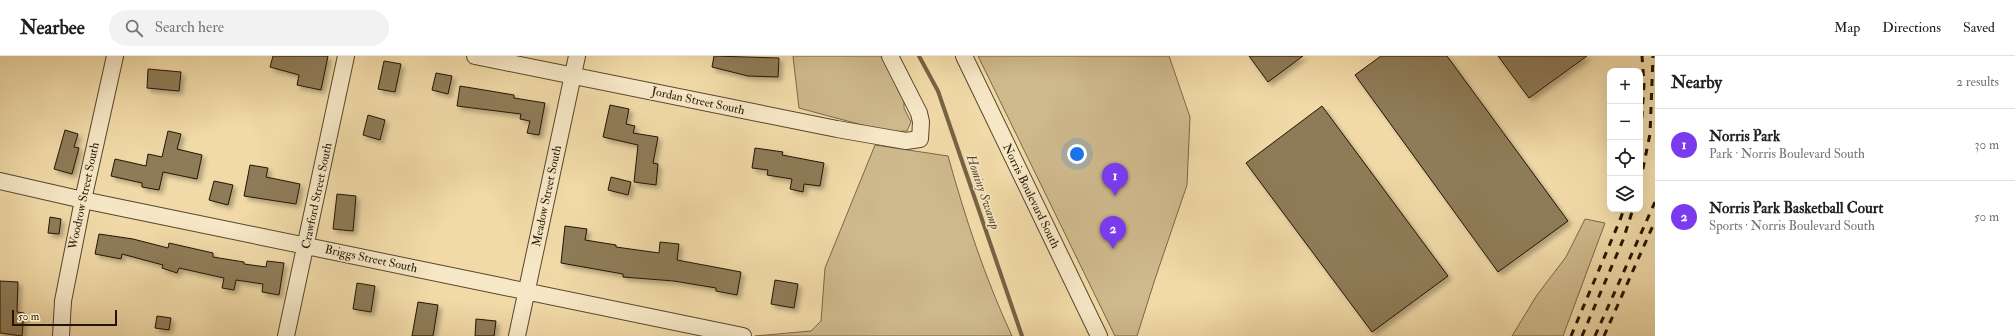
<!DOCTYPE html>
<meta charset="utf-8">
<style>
:root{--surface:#fff;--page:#f2f2f2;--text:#202124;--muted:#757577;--line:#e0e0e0;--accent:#7c3aed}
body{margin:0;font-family:"IM FELL Double Pica",serif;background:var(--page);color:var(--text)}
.controls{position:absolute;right:12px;top:12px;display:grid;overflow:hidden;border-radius:8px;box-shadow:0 4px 16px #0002}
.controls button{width:36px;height:36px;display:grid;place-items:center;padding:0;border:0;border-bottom:1px solid var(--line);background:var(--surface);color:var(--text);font:20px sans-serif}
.scale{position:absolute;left:12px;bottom:10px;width:105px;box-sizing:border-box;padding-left:4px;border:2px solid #231502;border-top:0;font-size:11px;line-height:14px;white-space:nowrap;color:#231502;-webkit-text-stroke:3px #f6e7c6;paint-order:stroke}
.you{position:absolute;left:1077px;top:98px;width:14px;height:14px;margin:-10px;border:3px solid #fff;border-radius:50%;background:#1a73e8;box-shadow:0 0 0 6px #1a73e833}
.badge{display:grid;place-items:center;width:26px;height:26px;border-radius:50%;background:var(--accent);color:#fff;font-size:13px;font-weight:700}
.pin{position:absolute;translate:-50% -33px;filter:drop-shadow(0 1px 2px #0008)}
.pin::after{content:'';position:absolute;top:21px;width:14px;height:12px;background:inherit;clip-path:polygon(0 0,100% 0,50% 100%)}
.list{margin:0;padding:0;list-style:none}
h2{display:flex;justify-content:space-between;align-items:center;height:52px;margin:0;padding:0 16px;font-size:17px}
h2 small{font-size:13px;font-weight:400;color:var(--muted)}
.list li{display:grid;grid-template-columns:26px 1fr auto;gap:12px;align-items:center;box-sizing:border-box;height:72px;padding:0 16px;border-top:1px solid var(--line)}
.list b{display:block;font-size:15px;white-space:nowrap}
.list p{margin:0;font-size:13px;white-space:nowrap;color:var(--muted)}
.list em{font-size:13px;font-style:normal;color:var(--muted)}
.icon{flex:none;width:22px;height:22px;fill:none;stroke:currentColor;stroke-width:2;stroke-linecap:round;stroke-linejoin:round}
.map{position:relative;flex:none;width:1655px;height:280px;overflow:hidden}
header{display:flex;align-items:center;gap:24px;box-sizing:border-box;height:56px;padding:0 20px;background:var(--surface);border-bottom:1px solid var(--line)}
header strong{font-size:19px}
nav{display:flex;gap:22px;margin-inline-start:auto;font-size:14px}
.search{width:280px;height:36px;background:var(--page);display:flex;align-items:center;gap:10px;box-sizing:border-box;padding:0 14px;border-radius:22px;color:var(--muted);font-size:15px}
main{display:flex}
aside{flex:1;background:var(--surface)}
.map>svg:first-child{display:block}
.green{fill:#ceb98c;stroke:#786747}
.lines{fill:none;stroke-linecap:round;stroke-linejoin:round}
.stream{stroke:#756344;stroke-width:4}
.building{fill:#8e7b58;stroke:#231502;filter:url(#shadow)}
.minor-casing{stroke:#56462c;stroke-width:18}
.minor{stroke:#f6e7c6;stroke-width:16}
.rail{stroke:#231502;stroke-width:3;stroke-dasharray:7 7;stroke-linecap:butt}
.labels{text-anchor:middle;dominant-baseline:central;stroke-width:3;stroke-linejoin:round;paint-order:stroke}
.street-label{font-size:12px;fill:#231502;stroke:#f6e7c6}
.water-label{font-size:13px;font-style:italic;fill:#59492e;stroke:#f6e7c6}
</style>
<header>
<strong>Nearbee</strong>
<div class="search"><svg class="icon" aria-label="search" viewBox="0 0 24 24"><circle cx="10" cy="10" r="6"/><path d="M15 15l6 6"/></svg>Search here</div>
<nav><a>Map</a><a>Directions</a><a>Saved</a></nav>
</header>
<main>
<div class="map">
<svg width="1655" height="280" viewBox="0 0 1655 280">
<defs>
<filter id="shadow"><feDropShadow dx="3.5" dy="3.5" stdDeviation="2" flood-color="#0004"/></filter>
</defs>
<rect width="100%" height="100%" fill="#f1daa8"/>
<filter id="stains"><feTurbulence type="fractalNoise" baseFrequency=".005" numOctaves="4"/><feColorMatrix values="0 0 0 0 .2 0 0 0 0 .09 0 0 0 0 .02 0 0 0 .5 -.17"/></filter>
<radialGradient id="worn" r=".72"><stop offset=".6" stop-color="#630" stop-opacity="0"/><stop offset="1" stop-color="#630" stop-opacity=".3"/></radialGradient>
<path class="green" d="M 793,0 L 885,0 L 904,46 L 904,52 L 911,66 L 907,75 L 888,76 L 799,52 Z
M 978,0 L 1169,0 L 1190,61 L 1187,129 L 1155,223 L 1137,280 L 1115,280 Z
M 875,89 L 948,100 C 965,161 985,222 1012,280 L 755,280 L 811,275 L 821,265 L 825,212 Z
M 1585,163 L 1605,167 L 1563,280 L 1512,280 L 1537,239 L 1566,201 Z"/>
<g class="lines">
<path class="stream" d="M 919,0 L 938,35 L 1022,280"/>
</g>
<path class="building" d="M 273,0 L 328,0 L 321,34 L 297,29 L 299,19 L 270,11 Z
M 714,0 L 779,2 L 778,21 L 748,20 L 712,11 Z
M 1249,0 L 1303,0 L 1268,26 Z
M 1381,0 L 1447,0 L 1568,165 L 1498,216 L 1355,19 Z
M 1498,0 L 1587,0 L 1529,42 Z
M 384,5 L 401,8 L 395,36 L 378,33 Z
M 148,13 L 181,16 L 179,35 L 147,32 Z
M 436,17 L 452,20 L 448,38 L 432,34 Z
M 460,30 L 514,39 L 514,42 L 545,47 L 539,79 L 527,77 L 530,65 L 520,63 L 521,58 L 457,50 Z
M 610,49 L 629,53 L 626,68 L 635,70 L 633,77 L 658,81 L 653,107 L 658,108 L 656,129 L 634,126 L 638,89 L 603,81 Z
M 1322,50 L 1448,220 L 1372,276 L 1246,107 Z
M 368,59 L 385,64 L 380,84 L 363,79 Z
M 65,74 L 78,78 L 74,91 L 79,92 L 72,118 L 54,113 Z
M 168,75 L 181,78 L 177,93 L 202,99 L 197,123 L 163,116 L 159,134 L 142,131 L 142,127 L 111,120 L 115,103 L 146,110 L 148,98 L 162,101 Z
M 755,92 L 783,96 L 782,99 L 824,107 L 820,130 L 804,128 L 803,136 L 790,133 L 792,123 L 767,119 L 768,114 L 752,112 Z
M 250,109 L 268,112 L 266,121 L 300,128 L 296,148 L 244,140 Z
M 611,121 L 631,126 L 628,139 L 608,134 Z
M 214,125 L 233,129 L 228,149 L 209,144 Z
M 337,138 L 356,140 L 353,175 L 333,173 Z
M 50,161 L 61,163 L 59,178 L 48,177 Z
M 565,170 L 587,173 L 585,184 L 616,189 L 616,191 L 659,197 L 660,186 L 679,188 L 677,204 L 741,216 L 737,239 L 716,235 L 716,232 L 674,225 L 623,221 L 623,218 L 561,207 Z
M 99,178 L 133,183 L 168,192 L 169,187 L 213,197 L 213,201 L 244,206 L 244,208 L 266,211 L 267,205 L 284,207 L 279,239 L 262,236 L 263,228 L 236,224 L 234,234 L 222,232 L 224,222 L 179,212 L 177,217 L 162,212 L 163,209 L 122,198 L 121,203 L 95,198 Z
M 775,224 L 798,228 L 794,252 L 771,248 Z
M 0,225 L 18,226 L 17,256 L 24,257 L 22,280 L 0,277 Z
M 357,227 L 375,230 L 371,256 L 353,253 Z
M 418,246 L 438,249 L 433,280 L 412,280 Z
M 157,260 L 171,262 L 169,274 L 155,272 Z
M 476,263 L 496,265 L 494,280 L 475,280 Z"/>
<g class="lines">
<defs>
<path id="minor" d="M 475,0 L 837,73 L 906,85 L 920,83 L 921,66 L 919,57 L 890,0
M 964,0 L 1099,280
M 0,125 L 83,144 L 743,280
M 61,280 L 63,245 L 83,144 L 115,0
M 286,280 L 346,0
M 517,280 L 577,0"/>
</defs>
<use href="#minor" class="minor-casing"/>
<use href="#minor" class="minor"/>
<path class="rail" d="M 1640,90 L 1644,28 L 1642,0
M 1640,127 L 1650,78 L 1653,0
M 1571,280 L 1620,164 L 1624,153
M 1582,280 L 1623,184 L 1633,153
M 1595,280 L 1655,146
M 1604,280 L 1655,165"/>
</g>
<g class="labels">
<g class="street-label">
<text transform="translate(698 45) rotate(12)">Jordan Street South</text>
<text transform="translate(84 140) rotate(-78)">Woodrow Street South</text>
<text transform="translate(317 140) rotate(-78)">Crawford Street South</text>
<text transform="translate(547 140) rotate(-78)">Meadow Street South</text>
<text transform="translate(1031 140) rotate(64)">Norris Boulevard South</text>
<text transform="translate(371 203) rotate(12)">Briggs Street South</text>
</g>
<g class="water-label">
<text transform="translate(983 136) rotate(71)">Hominy Swamp</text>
</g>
</g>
<rect width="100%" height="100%" filter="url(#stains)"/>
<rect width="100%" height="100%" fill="url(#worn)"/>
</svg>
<div class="controls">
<button>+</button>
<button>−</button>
<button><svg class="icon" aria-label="locate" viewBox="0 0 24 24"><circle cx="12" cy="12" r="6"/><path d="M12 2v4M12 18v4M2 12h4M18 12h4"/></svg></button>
<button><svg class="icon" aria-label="layers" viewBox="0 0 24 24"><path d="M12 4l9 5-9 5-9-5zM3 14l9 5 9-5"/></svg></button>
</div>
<div class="scale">50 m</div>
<div class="you"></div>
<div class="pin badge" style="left:1115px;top:140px">1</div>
<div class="pin badge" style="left:1113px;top:193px">2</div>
</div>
<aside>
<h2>Nearby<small>2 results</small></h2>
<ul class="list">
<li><span class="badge">1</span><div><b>Norris Park</b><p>Park · Norris Boulevard South</p></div><em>30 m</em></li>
<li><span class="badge">2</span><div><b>Norris Park Basketball Court</b><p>Sports · Norris Boulevard South</p></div><em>50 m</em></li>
</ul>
</aside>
</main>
